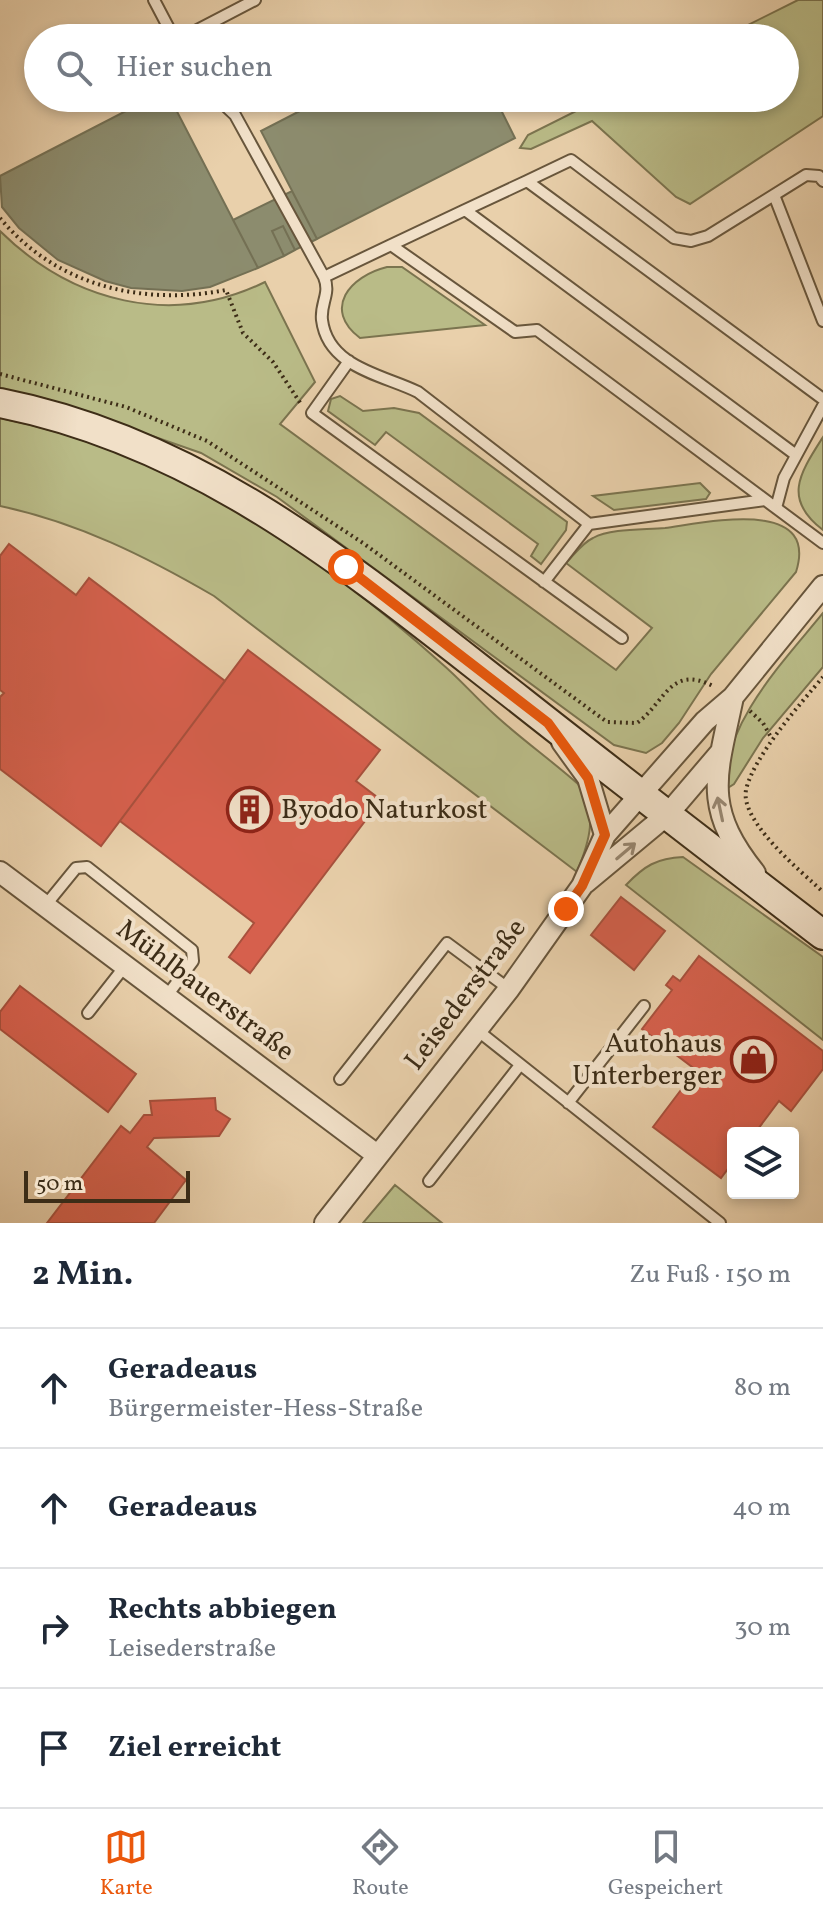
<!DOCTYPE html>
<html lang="de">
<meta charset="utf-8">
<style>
:root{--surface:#fff;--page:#f6f6f7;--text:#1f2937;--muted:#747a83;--line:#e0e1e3;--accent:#ea580c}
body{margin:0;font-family:Vollkorn,serif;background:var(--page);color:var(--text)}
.controls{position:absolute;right:24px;bottom:24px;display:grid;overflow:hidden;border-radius:8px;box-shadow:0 4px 12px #0003}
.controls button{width:72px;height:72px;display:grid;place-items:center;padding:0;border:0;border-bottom:2px solid var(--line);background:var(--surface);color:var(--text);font:40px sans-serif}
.scale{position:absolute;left:24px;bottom:20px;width:166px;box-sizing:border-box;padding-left:8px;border:4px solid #3d2d17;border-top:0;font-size:22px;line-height:28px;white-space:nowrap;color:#3d2d17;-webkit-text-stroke:6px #f1e0c8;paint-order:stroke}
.stop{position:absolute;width:24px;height:24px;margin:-18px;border:6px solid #ea580c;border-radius:50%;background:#fff}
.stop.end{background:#ea580c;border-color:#fff;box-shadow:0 2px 8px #0008}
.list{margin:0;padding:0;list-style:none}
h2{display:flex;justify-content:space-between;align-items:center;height:104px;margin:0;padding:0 32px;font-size:34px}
h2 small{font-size:26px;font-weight:400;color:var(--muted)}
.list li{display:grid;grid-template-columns:52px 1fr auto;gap:24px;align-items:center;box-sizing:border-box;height:120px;padding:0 32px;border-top:2px solid var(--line)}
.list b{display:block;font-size:30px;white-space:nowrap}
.list p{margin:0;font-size:26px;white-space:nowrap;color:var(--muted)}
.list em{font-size:26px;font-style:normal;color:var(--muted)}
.icon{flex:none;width:44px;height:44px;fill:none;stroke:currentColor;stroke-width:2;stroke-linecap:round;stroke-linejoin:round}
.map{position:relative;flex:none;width:823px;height:1223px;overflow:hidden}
.search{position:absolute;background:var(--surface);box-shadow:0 4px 12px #0003;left:24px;right:24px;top:24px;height:88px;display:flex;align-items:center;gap:20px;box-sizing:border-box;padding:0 28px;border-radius:44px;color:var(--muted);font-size:30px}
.sheet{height:584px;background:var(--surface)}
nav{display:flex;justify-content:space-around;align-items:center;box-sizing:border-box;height:112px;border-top:2px solid var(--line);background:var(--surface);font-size:22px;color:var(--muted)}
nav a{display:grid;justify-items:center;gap:4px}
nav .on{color:var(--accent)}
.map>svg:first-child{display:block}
.green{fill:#b9bb87;stroke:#7b744f;stroke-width:2}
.shops{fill:#d6604d;stroke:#a8513d;stroke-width:2}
.industry{fill:#8c8c6e;stroke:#747054;stroke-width:2}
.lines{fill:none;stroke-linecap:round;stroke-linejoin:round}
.service-casing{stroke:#68563c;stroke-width:14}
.minor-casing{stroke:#68563c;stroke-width:24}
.secondary-casing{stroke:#3d2d17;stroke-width:32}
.path{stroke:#3d2d17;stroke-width:4;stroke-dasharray:2 4;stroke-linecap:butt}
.service{stroke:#f1e0c8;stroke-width:10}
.minor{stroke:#f1e0c8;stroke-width:20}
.secondary{stroke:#f1e0c8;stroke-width:28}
.oneway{stroke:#978670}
.route{stroke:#ea580c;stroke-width:10}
.labels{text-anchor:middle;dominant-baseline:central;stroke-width:8;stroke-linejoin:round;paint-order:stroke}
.poi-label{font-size:28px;fill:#3d2d17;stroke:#f1e0c8;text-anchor:start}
.street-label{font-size:28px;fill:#3d2d17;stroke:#f1e0c8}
</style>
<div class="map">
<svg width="823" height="1223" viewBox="0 0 823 1223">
<rect width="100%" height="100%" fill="#e9d0ab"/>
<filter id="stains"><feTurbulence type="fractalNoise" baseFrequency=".0025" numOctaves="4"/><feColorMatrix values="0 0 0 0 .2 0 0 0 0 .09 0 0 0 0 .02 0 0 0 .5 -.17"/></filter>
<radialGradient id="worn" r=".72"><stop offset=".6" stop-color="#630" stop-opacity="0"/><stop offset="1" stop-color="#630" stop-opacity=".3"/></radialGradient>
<path class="green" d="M 798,0 L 823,0 L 823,116 L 690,204 L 676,197 L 592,121 L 531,149 L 520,148 L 528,135 L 602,98 L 785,98 L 785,38 L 722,38 Z
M 0,231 C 72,302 171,328 265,282 L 315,382 L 280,424 L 616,670 L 652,628 L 566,563 C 574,555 582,543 593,538 C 611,528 645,530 665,528 C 704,523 820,496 796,572 L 711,674 L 679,723 L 662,743 L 646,753 L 614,745 L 277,497 L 201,453 L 43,398 L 0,391 Z
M 387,267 L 402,267 L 485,325 L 360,338 C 322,309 350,276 387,267 Z
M 340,396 L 363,411 L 394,408 L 419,413 L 567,522 L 566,530 L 541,564 L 531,556 L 538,544 L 386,432 L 375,445 L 328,411 L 331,399 Z
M 0,418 C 169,452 315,550 441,663 C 460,679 476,698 494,714 C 521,739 551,760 578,784 C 598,814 590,840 577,872 L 214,596 C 147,557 77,522 0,506 Z
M 823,437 L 823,530 C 782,499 800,473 823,437 Z
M 700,483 L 710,493 L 706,499 L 614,510 L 593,496 Z
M 823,613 L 823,667 L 763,738 L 734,784 L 726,789 C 721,725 785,660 823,613 Z
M 683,857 L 823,957 L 823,1040 L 626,885 C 644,866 657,858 683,857 Z
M 395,1185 L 442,1223 L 363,1223 Z"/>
<path class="shops" d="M 9,544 L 76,595 L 89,578 L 225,681 L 101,846 L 0,769 L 0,697 L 4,693 L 0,690 L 0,556 Z
M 248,650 L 380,750 L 356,781 L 381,800 L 250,973 L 229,957 L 254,923 L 120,821 Z
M 621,897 L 665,931 L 634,970 L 591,935 Z
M 699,956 L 823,1051 L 823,1069 L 791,1111 L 779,1101 L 755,1133 L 733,1133 L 733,1162 L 721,1178 L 653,1127 L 696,1070 L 642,1029 L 672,990 L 666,985 L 673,976 L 680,981 Z
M 20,986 L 136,1074 L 108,1112 L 0,1029 L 0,1012 Z
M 215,1098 L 216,1110 L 230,1119 L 219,1136 L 154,1138 L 147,1147 L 186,1180 L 154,1223 L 47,1223 L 121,1126 L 130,1133 L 144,1115 L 152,1115 L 150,1101 Z"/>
<path class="industry" d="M 460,29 L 465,38 L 442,38 Z
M 151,98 L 170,98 L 258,268 L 210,287 L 182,291 L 131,288 L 105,281 L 58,260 L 19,228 L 2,207 L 0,176 Z
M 325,98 L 495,98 L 515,138 L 317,239 L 261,131 Z
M 292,191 L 317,239 L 295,250 L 283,226 L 272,231 L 284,256 L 258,268 L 233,220 Z
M 283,226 L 295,250 L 284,256 L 272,231 Z"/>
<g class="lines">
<defs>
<path id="service" d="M 154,0 L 174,38
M 182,38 L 255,0
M 217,98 L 235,115 L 324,277 L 391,245 L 515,332 L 537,330 L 823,543
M 527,181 L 571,160 L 674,238 L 691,241 L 708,236 L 806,175 L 819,176 L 823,181
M 774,195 L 823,321
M 465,210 L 527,181 L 823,399
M 391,245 L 465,210 L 796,455
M 324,277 C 331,294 320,303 322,320 C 328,368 384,375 418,392 L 589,524 L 765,500
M 349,361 L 312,413 L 622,638
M 776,508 L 784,478 L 823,406
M 544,582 L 589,524
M 45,906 L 76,868 L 87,867 L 192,950 L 193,961 L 166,997
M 88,1013 L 125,966
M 477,1030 L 720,1223
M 340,1079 L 447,943 L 509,989
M 568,1103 L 644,1006
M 429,1181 L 520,1065"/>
<path id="minor" d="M 733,697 C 717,774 701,806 755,873
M 562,742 L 588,778 L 605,835
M 0,872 L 377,1155
M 585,883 L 668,814 L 720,753
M 325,1223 L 509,989 L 582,886 L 605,835 L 705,721 L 733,697 L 823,586"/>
<path id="secondary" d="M 0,403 C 207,444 359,575 521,701 C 621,780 722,857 823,935"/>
</defs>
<use href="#service" class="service-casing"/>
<use href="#minor" class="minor-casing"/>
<use href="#secondary" class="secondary-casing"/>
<path class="path" d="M 0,218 C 56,286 142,306 226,290 L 243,333 L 273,362 L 301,404
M 0,374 L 126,407 L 207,441 L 363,543 L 607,722 L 637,723 C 665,703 670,664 713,686
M 823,677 C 801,703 753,757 746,790 C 740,822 802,872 823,892
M 750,711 L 763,723 L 772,739"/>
<use href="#service" class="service"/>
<use href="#minor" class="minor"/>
<use href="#secondary" class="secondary"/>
</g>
<defs><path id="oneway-shaft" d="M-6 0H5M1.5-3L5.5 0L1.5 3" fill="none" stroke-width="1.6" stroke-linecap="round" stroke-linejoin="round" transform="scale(2)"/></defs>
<g class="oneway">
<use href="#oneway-shaft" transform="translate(720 809) rotate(-102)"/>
<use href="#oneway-shaft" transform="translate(626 851) rotate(-40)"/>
</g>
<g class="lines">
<path class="route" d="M 346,567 L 548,723 L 588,778 L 605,835 L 582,886 L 566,909"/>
</g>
<defs>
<symbol id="building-ring" viewBox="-11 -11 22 22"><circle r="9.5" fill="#f1e0c8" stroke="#8f2418" stroke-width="1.5"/><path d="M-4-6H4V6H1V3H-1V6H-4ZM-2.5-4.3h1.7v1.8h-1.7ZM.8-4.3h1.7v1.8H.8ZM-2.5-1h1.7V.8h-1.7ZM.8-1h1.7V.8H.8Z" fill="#8f2418"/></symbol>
<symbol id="shop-ring" viewBox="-11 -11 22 22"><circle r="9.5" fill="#f1e0c8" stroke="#8f2418" stroke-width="1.5"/><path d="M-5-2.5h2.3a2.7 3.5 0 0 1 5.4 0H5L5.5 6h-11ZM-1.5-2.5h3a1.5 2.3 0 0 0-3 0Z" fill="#8f2418"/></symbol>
</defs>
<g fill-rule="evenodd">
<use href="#building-ring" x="224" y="784" width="51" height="51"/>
<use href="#shop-ring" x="728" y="1034" width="51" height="51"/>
</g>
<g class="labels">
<g class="poi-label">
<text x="281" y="810">Byodo Naturkost</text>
<text x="722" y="1044" text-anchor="end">Autohaus<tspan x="722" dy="32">Unterberger</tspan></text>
</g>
<g class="street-label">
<text transform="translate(205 991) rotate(37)">Mühlbauerstraße</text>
<text transform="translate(466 995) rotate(-53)">Leisederstraße</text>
</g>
</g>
<rect width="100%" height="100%" filter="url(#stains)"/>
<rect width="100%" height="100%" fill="url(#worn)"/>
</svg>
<div class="controls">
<button><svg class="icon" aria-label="layers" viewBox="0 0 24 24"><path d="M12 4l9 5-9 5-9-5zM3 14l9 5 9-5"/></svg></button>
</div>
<div class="scale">50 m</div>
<div class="stop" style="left:346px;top:567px"></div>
<div class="stop end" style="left:566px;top:909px"></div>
<div class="search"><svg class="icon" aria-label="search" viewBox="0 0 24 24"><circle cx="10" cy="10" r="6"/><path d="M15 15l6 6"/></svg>Hier suchen</div>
</div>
<section class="sheet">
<h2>2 Min.<small>Zu Fuß · 150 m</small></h2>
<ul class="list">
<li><svg class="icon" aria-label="ahead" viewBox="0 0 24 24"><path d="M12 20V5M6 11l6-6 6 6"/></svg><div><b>Geradeaus</b><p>Bürgermeister-Hess-Straße</p></div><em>80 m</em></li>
<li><svg class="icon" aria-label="ahead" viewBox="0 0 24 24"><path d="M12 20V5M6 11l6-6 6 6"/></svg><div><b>Geradeaus</b></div><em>40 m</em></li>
<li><svg class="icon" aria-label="right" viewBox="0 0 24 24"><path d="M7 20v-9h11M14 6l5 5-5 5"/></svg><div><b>Rechts abbiegen</b><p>Leisederstraße</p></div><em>30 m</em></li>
<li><svg class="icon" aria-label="arrive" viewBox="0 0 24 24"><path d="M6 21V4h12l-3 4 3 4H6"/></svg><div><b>Ziel erreicht</b></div></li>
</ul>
</section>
<nav>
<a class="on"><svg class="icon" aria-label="map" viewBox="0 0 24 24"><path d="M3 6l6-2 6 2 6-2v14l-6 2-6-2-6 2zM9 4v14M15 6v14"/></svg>Karte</a>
<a><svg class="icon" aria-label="directions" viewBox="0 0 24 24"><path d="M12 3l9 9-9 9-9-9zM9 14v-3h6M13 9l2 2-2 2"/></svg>Route</a>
<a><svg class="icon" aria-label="saved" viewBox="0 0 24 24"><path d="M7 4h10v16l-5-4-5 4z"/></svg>Gespeichert</a>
</nav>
